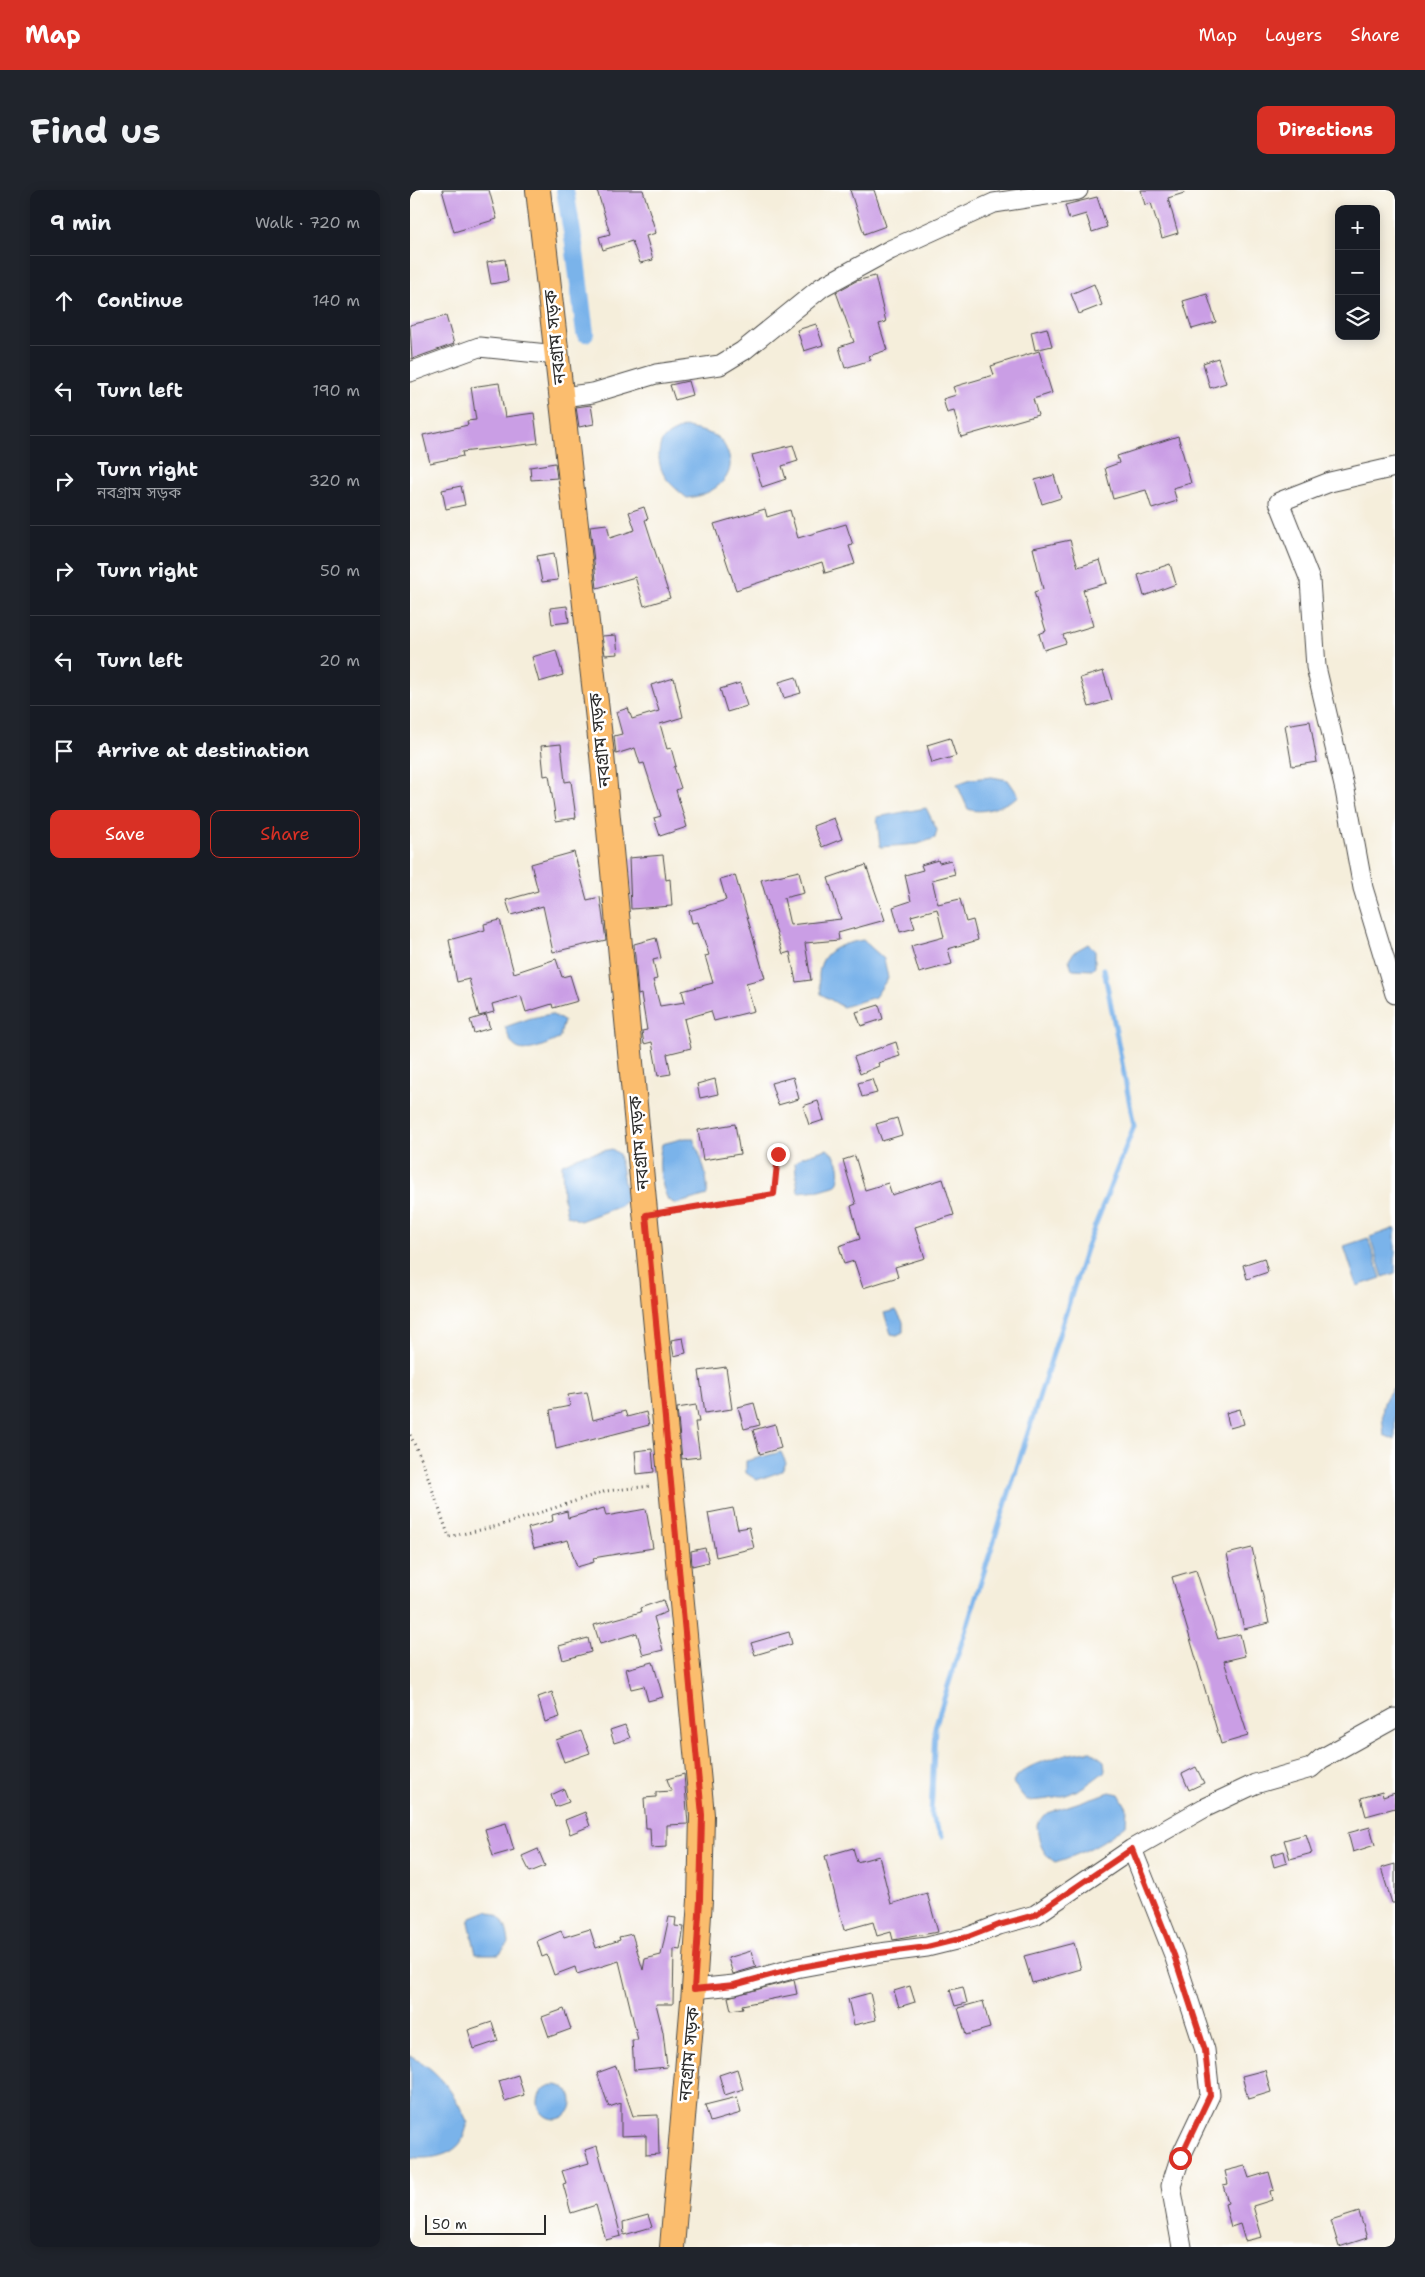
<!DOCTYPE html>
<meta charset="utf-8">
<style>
:root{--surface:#171b24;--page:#20242c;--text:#f1f3f6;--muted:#9ea1a6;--line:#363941;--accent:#d93025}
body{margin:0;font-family:"Shantell Sans","Noto Sans Bengali",sans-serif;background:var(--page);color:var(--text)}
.controls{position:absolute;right:15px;top:15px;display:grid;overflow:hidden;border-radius:10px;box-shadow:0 2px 12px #0003}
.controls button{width:45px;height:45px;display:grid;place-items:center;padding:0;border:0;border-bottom:1px solid var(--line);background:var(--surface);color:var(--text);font:25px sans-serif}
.scale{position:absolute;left:15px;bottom:12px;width:121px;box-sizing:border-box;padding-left:5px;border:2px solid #2b2b2b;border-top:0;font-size:14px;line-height:18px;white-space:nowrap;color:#2b2b2b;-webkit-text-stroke:4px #fff;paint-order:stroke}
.stop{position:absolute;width:15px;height:15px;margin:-11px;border:4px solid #d93025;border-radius:50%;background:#fff}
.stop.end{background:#d93025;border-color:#fff;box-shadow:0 1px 5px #0008}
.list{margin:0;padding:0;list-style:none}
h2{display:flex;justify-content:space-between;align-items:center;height:65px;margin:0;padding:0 20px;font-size:21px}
h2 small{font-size:16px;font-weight:400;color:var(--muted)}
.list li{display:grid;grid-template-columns:32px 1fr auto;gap:15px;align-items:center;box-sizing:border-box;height:90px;padding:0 20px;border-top:1px solid var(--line)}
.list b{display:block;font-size:19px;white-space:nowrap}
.list p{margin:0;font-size:16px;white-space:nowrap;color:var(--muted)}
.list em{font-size:16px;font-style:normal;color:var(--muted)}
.actions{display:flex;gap:10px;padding:15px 20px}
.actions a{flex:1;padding:11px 0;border:1px solid var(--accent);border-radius:10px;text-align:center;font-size:18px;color:var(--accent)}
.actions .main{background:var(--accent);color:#fff}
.icon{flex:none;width:28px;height:28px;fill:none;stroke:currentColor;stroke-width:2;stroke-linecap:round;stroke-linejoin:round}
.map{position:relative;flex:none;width:985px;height:2057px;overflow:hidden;border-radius:10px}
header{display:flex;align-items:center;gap:30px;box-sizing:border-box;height:70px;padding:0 25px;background:var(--accent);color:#fff}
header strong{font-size:24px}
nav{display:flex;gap:28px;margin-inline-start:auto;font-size:18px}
.intro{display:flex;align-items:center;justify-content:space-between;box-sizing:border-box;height:120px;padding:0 30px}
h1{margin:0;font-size:35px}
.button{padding:12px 22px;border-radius:10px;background:var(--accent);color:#fff;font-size:18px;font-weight:700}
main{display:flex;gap:30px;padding:0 30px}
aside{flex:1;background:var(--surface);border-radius:10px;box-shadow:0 2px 12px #0003}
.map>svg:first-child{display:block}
.water{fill:#7ab3ea;stroke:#526f8a}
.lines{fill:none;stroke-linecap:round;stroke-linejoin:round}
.stream{stroke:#7ab3ea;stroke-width:5}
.canal{stroke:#7ab3ea;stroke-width:18}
.building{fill:#ca9ee5}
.minor-casing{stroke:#494845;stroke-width:21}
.major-casing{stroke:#494845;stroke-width:26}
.path{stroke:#494845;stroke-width:3;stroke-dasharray:1 4;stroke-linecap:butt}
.minor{stroke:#fff;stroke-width:19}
.major{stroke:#fbbd6e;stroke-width:24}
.route{stroke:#d93025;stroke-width:6}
.labels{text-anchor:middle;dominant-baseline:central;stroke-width:5;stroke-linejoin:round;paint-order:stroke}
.street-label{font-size:18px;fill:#2b2b2b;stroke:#fff}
</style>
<header>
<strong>Map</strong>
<nav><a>Map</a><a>Layers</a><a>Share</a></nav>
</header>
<div class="intro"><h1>Find us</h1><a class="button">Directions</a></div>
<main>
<aside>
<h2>9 min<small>Walk · 720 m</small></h2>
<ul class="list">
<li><svg class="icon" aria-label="ahead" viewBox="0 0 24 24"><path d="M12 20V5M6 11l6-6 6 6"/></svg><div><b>Continue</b></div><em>140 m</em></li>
<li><svg class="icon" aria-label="left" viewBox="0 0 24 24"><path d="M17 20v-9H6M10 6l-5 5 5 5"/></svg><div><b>Turn left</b></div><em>190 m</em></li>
<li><svg class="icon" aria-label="right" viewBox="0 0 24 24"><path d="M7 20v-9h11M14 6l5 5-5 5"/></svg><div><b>Turn right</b><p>নবগ্রাম সড়ক</p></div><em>320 m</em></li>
<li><svg class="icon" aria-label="right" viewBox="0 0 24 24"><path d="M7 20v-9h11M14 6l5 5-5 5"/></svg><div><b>Turn right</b></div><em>50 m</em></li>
<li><svg class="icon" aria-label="left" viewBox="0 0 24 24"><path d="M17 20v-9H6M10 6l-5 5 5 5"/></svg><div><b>Turn left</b></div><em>20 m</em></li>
<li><svg class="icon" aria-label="arrive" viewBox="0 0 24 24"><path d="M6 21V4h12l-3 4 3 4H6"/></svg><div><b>Arrive at destination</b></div></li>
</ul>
<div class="actions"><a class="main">Save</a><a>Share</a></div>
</aside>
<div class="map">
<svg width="985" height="2057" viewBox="0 0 985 2057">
<rect width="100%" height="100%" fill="#fff"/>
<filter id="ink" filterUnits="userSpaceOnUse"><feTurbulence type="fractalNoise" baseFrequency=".02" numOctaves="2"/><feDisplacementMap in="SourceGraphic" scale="10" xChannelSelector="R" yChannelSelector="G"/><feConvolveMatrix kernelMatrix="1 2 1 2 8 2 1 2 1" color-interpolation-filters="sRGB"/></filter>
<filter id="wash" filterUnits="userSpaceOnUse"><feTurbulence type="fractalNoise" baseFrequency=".0096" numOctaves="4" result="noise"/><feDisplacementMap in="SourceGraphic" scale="20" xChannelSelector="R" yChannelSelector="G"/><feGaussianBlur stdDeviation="1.12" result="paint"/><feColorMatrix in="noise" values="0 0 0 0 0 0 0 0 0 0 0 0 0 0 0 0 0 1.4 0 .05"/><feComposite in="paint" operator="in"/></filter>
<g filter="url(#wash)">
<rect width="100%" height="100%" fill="#f5eedb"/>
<path class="water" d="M 275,237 C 284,240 296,241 305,246 C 310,248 315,255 317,261 C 330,288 300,306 277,308 C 261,295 248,285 249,263 C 250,257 250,253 254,249 C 259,243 268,240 275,237 Z
M 582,587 L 598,590 L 609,606 C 595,615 574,625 558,619 L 547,594 L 561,589 Z
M 516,618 L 527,640 L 525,648 L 508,654 L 470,657 L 467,627 Z
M 453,750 L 474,769 L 478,788 L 465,807 L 433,817 L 411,804 C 411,798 408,790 409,784 C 411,759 432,754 453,750 Z
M 678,754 L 685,760 L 685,777 L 682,780 L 662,779 L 659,770 L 664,762 Z
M 141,824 L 154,831 L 149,849 C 139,853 118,864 107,858 C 100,854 98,844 95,837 L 121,828 Z
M 275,948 L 283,948 C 290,965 299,986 297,1005 L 266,1014 L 258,1010 C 250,992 247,973 252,954 Z
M 202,959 L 209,964 L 217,1010 L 210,1016 L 170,1031 L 157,1025 L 153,1006 L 152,974 L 172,965 Z
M 417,959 C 430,969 432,980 427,995 L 410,1000 L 388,1002 L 385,973 L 391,967 Z
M 985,1038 L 985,1083 L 973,1087 L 960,1047 Z
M 958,1048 L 971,1088 L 947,1096 L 934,1056 Z
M 486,1120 L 493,1132 L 493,1142 L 487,1145 L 481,1144 L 474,1123 Z
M 985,1196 L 985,1250 L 974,1245 C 972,1223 969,1213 985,1196 Z
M 371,1262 L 376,1273 L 372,1281 L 347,1290 L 336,1283 L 336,1271 Z
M 681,1561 L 694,1571 L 695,1581 C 667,1604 653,1609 617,1611 L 603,1593 C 609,1573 663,1562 681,1561 Z
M 700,1602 L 709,1604 L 717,1618 L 716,1635 C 694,1652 673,1664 645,1672 C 631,1663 628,1650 627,1634 L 637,1623 Z
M 77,1721 C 93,1726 97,1736 99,1753 L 89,1764 L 66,1764 L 59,1732 L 62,1727 Z
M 0,1866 C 30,1880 45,1905 58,1933 C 56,1939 54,1947 51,1952 C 41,1967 16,1970 0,1967 Z
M128 1912a17 17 0 1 1 34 0a17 17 0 1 1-34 0Z"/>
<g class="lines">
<path class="stream" d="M 532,1646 L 521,1626 L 525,1537 L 676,1059 L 724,936 L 694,779"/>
<path class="canal" d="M 155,0 L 164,54 L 175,143"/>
</g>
<g id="blocks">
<path class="building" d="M 32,0 L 79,0 L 87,29 L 44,42 Z
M 187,0 L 233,0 L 246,43 L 236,46 L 243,70 L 230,73 L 222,51 L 193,60 L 189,47 L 200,44 Z
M 440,0 L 464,0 L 476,36 L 454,44 Z
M 731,0 L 773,0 L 774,3 L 758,8 L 768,43 L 752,48 L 741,13 L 735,15 Z
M 687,7 L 697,37 L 682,42 L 676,24 L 659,29 L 655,15 Z
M 95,69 L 98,91 L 81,94 L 77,72 Z
M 465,86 L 476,132 L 469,134 L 477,160 L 459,166 L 461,170 L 435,178 L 429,157 L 444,152 L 426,102 L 446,91 Z
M 684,94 L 692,115 L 669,124 L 661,104 Z
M 797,104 L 806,132 L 782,139 L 773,111 Z
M 36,126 L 44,154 L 2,169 L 0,135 Z
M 406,134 L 413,155 L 394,161 L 387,140 Z
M 637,138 L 642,156 L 625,160 L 621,142 Z
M 629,161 L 642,203 L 623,209 L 628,225 L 551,247 L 544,221 L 537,223 L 533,209 L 546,205 L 543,197 L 584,185 L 581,176 Z
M 808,168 L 816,193 L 800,198 L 793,173 Z
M 278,191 L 282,205 L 265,210 L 260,195 Z
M 89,193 L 95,227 L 124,223 L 128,253 L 52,262 L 53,266 L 20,273 L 13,245 L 58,235 L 57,231 L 66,230 L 61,197 Z
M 181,215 L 184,234 L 169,237 L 166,217 Z
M 768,246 L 781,293 L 763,298 L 767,311 L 742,319 L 736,300 L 703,309 L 695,278 L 709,273 L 707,266 Z
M 383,255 L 388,271 L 372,276 L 376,289 L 352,297 L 342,265 Z
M 145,273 L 147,288 L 121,290 L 120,277 Z
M 644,285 L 651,308 L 632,314 L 625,290 Z
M 51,296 L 55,315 L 36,319 L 32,300 Z
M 234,317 L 238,329 L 235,330 L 260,408 L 234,416 L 225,387 L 187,398 L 180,336 L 197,334 L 200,348 L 225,340 L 219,322 Z
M 355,319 L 357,327 L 380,320 L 388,348 L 436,334 L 443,355 L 439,356 L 445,374 L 415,383 L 412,372 L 326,400 L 304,334 Z
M 660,350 L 668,377 L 690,370 L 697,393 L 673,400 L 683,436 L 653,445 L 656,453 L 634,460 L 629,444 L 636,441 L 624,402 L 633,399 L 623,358 Z
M 144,363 L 148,390 L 132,392 L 127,366 Z
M 760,374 L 766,394 L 734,406 L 728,385 Z
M 157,416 L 159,432 L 142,434 L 140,418 Z
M 206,445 L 208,464 L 195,465 L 192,446 Z
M 146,460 L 153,485 L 129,492 L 122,467 Z
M 693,481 L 702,510 L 679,517 L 670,488 Z
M 386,487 L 391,503 L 374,508 L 369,492 Z
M 264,488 L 273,527 L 250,534 L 257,559 L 261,558 L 266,576 L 264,577 L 271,598 L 266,600 L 277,637 L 250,646 L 244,628 L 251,626 L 234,573 L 230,574 L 225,558 L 206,564 L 204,546 L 212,544 L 206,522 L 218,518 L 222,529 L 249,521 L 241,495 Z
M 330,493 L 337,516 L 317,522 L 310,499 Z
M 900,531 L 907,572 L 882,576 L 875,535 Z
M 540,548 L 546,566 L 522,573 L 517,555 Z
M 151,554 L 155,592 L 161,591 L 166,628 L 146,631 L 139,585 L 134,586 L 131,556 Z
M 424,628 L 432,649 L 412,657 L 403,636 Z
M 164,662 L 177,710 L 190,707 L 196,750 L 143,762 L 133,716 L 101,725 L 96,710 L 128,701 L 121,674 Z
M 253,665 L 256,690 L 260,689 L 262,716 L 221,719 L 219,668 Z
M 528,670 L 529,673 L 541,670 L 545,684 L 522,690 L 528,714 L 550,709 L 556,732 L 563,730 L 568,750 L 538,759 L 542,774 L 509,783 L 501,756 L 534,747 L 527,719 L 501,726 L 505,738 L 490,742 L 483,717 L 501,711 L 495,685 L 513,680 L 511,675 Z
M 456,675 L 475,730 L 428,743 L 429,750 L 395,753 L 401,790 L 386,792 L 380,762 L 373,764 L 351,690 L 389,681 L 394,703 L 374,708 L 380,735 L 431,729 L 418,688 Z
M 325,685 L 355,788 L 336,793 L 344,821 L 304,831 L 301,821 L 274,829 L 281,858 L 257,864 L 261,884 L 248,886 L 242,852 L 234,854 L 233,848 L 232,841 L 237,840 L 231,804 L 228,805 L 224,754 L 246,748 L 251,768 L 243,770 L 247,789 L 243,790 L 250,816 L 275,812 L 272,801 L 303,793 L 295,766 L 299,765 L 288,732 L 282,733 L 279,721 L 316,710 L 310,689 Z
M 90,730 L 104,783 L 146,769 L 152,787 L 160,785 L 168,811 L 143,818 L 142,814 L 116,822 L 111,806 L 82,814 L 84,822 L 69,826 L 59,789 L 47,792 L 39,750 L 75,740 L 74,734 Z
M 469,815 L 473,829 L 451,836 L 446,822 Z
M 76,825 L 80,838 L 64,843 L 60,830 Z
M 486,852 L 490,866 L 468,873 L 469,876 L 450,884 L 444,867 Z
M 383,887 L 389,909 L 368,915 L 361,893 Z
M 305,889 L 308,904 L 290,908 L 287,894 Z
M 462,889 L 467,903 L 452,907 L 448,893 Z
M 408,911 L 414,930 L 399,935 L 393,916 Z
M 487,928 L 492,945 L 472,951 L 466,934 Z
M 325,934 L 330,964 L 293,970 L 288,940 Z
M 445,966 L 455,1000 L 478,993 L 482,1005 L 533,989 L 544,1025 L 505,1037 L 515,1068 L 485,1077 L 488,1087 L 453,1098 L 444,1071 L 434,1074 L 429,1056 L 450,1049 L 441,1016 L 446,1014 L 433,970 Z
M 854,1068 L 858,1082 L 837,1089 L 833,1075 Z
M 273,1148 L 276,1163 L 264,1166 L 261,1150 Z
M 316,1177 L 322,1219 L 295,1223 L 289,1181 Z
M 177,1202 L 183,1230 L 215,1221 L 217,1227 L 236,1222 L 239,1235 L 146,1259 L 140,1220 L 160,1216 L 158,1205 Z
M 344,1213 L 350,1235 L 334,1239 L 328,1217 Z
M 286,1215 L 289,1232 L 285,1232 L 290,1267 L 272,1269 L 267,1218 Z
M 830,1219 L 834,1234 L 820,1238 L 816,1223 Z
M 365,1234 L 371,1258 L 350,1264 L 343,1240 Z
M 242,1259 L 244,1282 L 227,1284 L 225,1261 Z
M 194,1318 L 196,1326 L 236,1319 L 243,1358 L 183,1368 L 184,1372 L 167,1377 L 158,1350 L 124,1358 L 118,1338 L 143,1331 L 142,1325 L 157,1321 L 158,1328 Z
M 323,1318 L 328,1339 L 339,1337 L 344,1358 L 306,1367 L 298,1323 Z
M 295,1358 L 299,1372 L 282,1376 L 281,1361 Z
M 842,1358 L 859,1433 L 834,1439 L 817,1364 Z
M 786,1380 L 808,1449 L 830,1444 L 835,1466 L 814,1471 L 838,1546 L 811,1554 L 762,1387 Z
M 253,1410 L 257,1422 L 244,1427 L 253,1460 L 233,1465 L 227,1443 L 190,1454 L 184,1435 L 231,1422 L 230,1418 Z
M 379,1442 L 382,1454 L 345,1465 L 341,1453 Z
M 178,1448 L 181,1462 L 153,1470 L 149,1456 Z
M 243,1472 L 253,1507 L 238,1511 L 234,1496 L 221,1499 L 216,1479 Z
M 142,1502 L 150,1527 L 135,1532 L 128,1507 Z
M 215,1535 L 220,1548 L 204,1553 L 200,1540 Z
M 171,1541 L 180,1563 L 154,1572 L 146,1550 Z
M 786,1577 L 794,1593 L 779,1600 L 772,1584 Z
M 274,1584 L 278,1634 L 257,1635 L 257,1657 L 241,1658 L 240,1638 L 236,1638 L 234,1608 L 246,1607 L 246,1602 L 261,1601 L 257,1589 Z
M 154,1599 L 159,1612 L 145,1617 L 141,1605 Z
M 972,1602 L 973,1607 L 985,1603 L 985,1618 L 956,1626 L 951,1608 Z
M 175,1622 L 180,1636 L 160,1644 L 155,1630 Z
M 96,1633 L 104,1660 L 83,1666 L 75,1639 Z
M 960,1637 L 965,1655 L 943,1662 L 938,1643 Z
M 896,1644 L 902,1663 L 880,1669 L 874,1650 Z
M 443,1658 L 447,1672 L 469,1666 L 481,1714 L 517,1703 L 528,1742 L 483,1750 L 481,1742 L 467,1746 L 463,1732 L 434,1740 L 415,1666 Z
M 128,1659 L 135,1676 L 120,1682 L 112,1666 Z
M 874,1661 L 877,1673 L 864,1677 L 861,1665 Z
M 985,1674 L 985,1713 L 982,1713 L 971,1678 Z
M 259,1727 L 266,1728 L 265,1736 L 274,1737 L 270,1760 L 264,1759 L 263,1814 L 246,1814 L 253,1842 L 257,1877 L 224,1880 L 222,1850 L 228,1850 L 209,1771 L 167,1784 L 165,1777 L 144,1785 L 137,1765 L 132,1767 L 127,1751 L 151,1741 L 154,1747 L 180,1739 L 186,1758 L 210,1750 L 209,1747 L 222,1744 L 233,1780 L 235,1769 L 251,1765 Z
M 664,1753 L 671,1779 L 622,1793 L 614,1766 Z
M 341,1761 L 346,1777 L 323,1784 L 318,1768 Z
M 384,1790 L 387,1804 L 332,1815 L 333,1818 L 321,1820 L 318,1807 Z
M 500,1796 L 505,1812 L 489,1817 L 484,1801 Z
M 553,1797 L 557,1813 L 545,1816 L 540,1800 Z
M 460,1803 L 466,1830 L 444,1835 L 438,1809 Z
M 573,1811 L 580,1838 L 556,1845 L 548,1818 Z
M 154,1819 L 161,1839 L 139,1847 L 132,1827 Z
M 82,1832 L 88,1851 L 64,1859 L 58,1840 Z
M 206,1876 L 223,1926 L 248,1925 L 249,1964 L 236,1965 L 236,1945 L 211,1946 L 211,1913 L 199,1917 L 187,1883 Z
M 327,1879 L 333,1899 L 315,1905 L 309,1885 Z
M 855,1880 L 861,1902 L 838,1909 L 832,1886 Z
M 108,1885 L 114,1905 L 95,1911 L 89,1891 Z
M 327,1907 L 331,1923 L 300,1932 L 295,1915 Z
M 187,1956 L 211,2046 L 196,2050 L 186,2015 L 161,2023 L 153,1994 L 156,1993 L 152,1981 L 179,1973 L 175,1960 Z
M 835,1976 L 839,1988 L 859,1982 L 864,2000 L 860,2001 L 862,2010 L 843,2016 L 852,2047 L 835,2051 L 830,2034 L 821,2037 L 815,2014 L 818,2013 L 813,1995 L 818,1994 L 815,1981 Z
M 949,2022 L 957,2048 L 929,2057 L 921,2031 Z
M 238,2025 L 242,2037 L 214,2045 L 213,2032 Z"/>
</g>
</g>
<g filter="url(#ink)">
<use href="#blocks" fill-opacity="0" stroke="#494845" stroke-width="1"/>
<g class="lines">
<defs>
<path id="minor" d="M 0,182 L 69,157 L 147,165
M 152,207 L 183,203 L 246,184 L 310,175 L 333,161 L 412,97 L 480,60 L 584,13 L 668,0
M 985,277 L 920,292 L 869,312 L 900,390 L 906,477 L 935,600 L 953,698 L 985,804
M 722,1659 L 764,1765 L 795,1860 L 800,1905 L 770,1968 L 761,1996 L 772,2057
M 284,1799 L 324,1795 L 386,1778 L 462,1764 L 517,1757 L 558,1747 L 589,1735 L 625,1725 L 722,1659 L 794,1618 L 845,1594 L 901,1578 L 911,1569 L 985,1528"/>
<path id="major" d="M 128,0 L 192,565 L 292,1625 L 290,1710 L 284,1799 L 262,2057"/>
</defs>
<use href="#minor" class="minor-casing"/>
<use href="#major" class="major-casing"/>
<path class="path" d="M 254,1023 L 364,1004 L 368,964
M 0,1245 L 12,1270 L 39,1347 L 92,1335 L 196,1301 L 241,1296"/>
<use href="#minor" class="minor"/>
<use href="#major" class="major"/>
</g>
</g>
<g class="lines" filter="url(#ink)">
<path class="route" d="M 368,964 L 364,1004 L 236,1025 L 292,1625 L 290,1710 L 284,1799 L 324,1795 L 386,1778 L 462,1764 L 517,1757 L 558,1747 L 589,1735 L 625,1725 L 722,1659 L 764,1765 L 795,1860 L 800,1905 L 770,1968"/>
</g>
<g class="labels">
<g class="street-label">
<text transform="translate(145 147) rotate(-96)">নবগ্রাম সড়ক</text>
<text transform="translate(190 550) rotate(-96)">নবগ্রাম সড়ক</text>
<text transform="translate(229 953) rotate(-95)">নবগ্রাম সড়ক</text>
<text transform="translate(279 1864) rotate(-85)">নবগ্রাম সড়ক</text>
</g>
</g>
</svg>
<div class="controls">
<button>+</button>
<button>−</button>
<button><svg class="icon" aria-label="layers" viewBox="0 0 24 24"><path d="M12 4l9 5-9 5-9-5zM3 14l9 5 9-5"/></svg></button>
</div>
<div class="scale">50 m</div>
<div class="stop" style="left:770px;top:1968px"></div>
<div class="stop end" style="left:368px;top:964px"></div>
</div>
</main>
